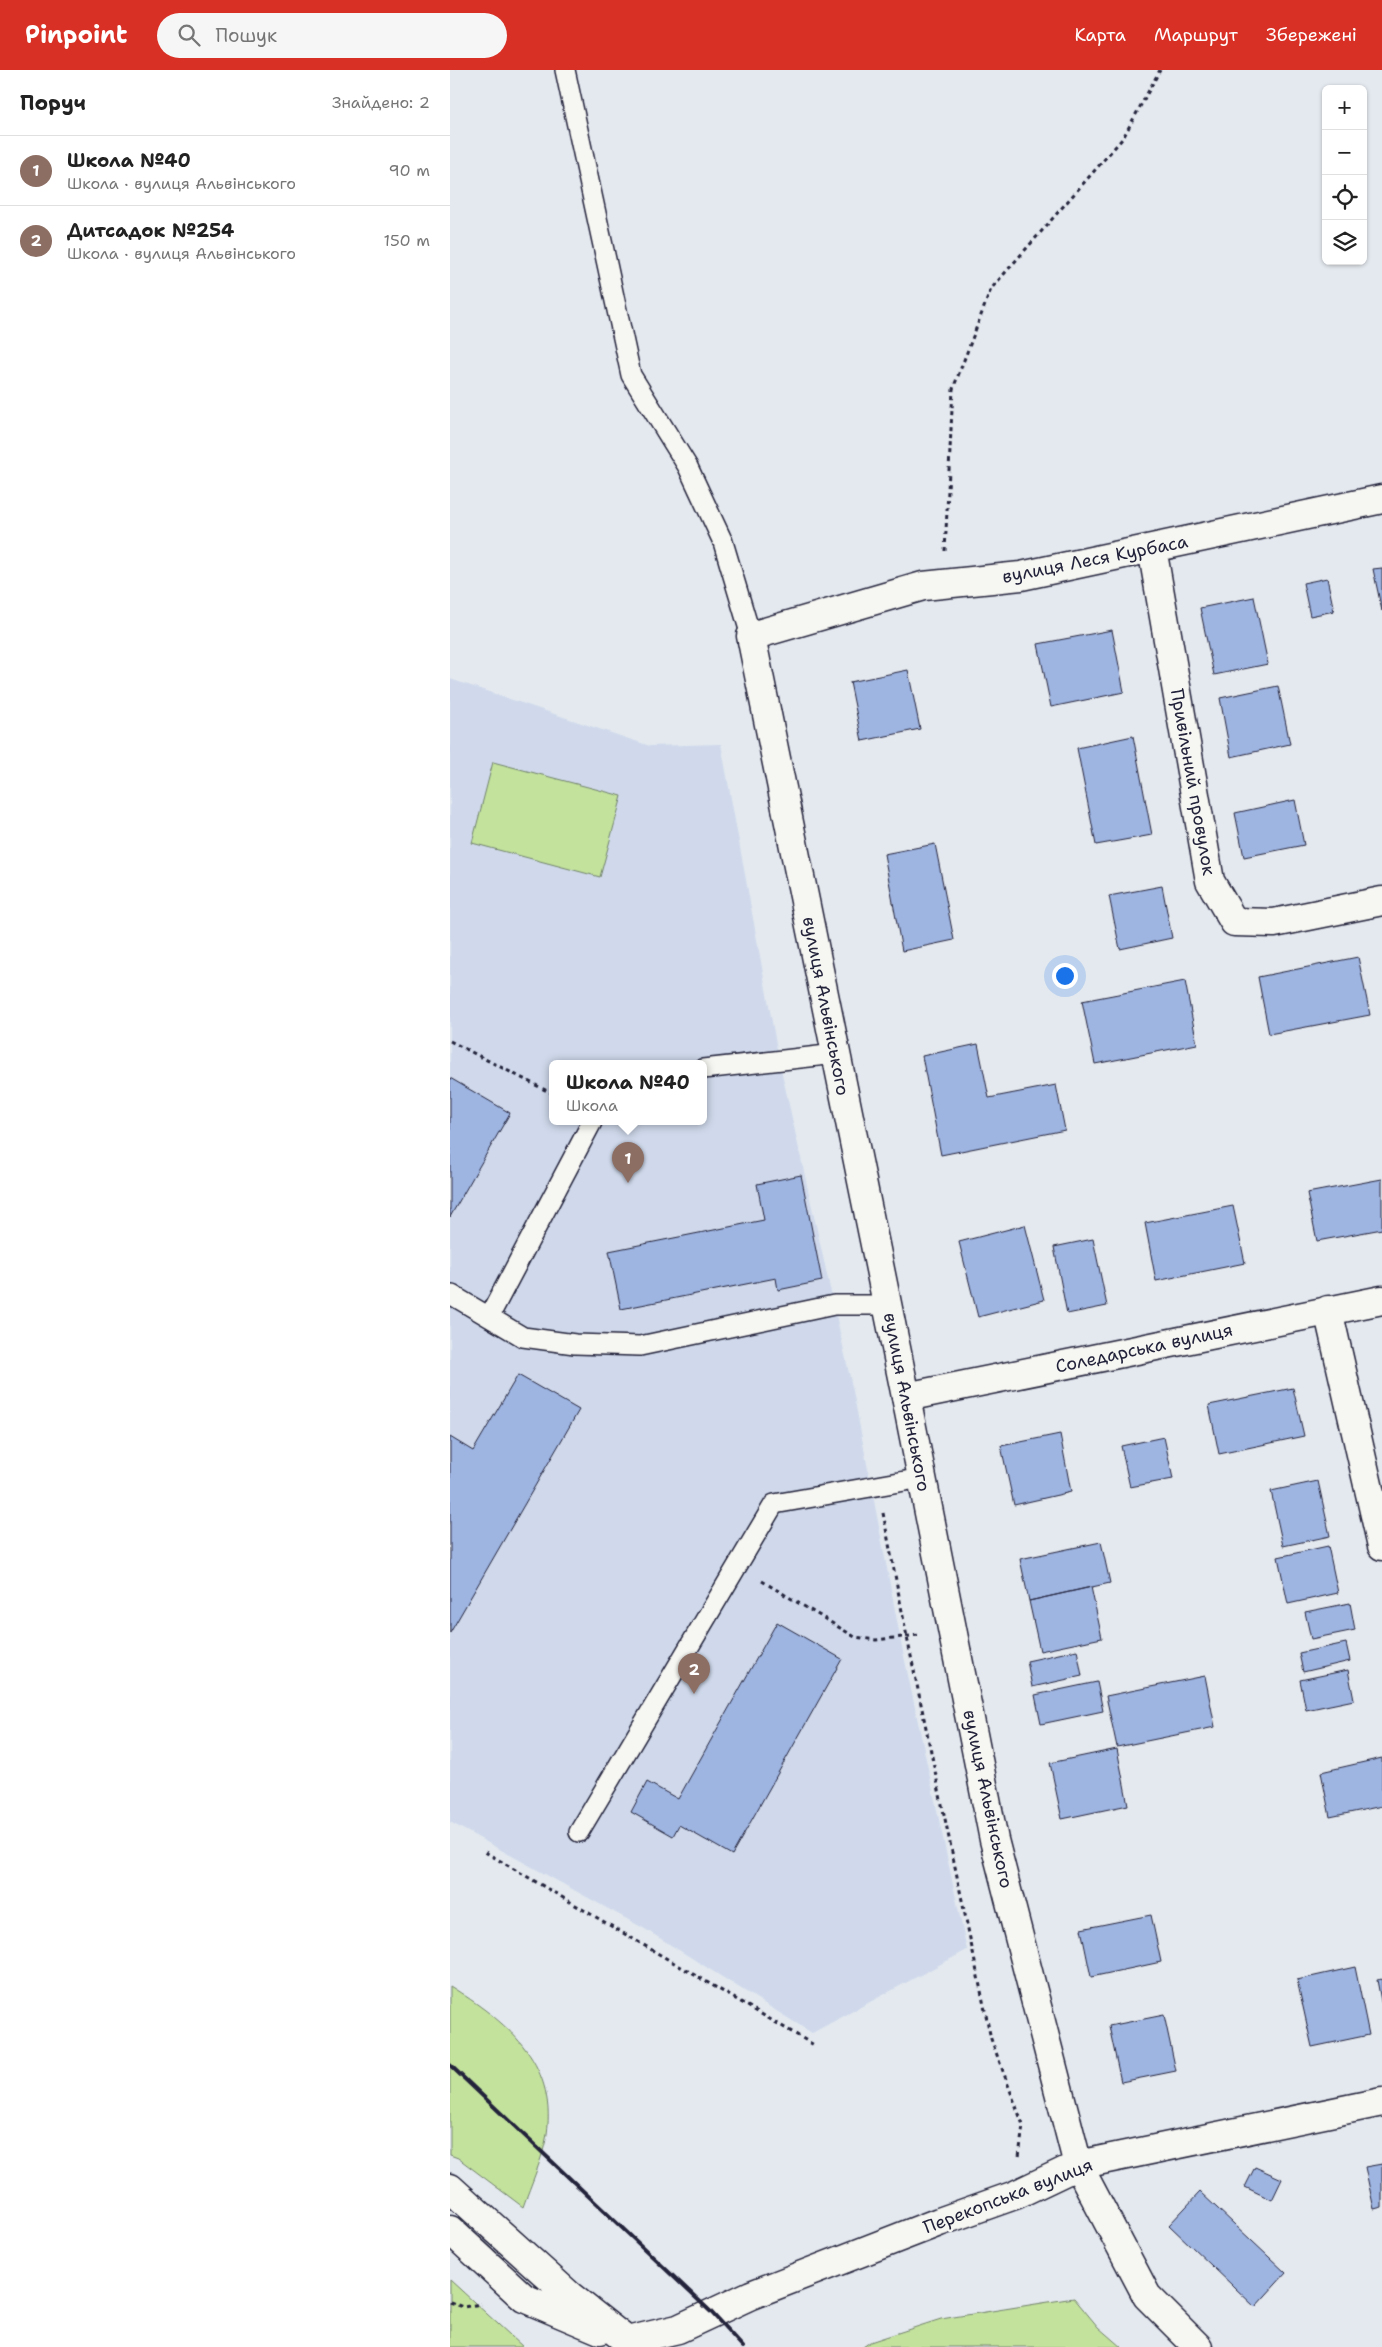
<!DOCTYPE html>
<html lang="uk">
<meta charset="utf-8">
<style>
:root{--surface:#fff;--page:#f6f6f6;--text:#222;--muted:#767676;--line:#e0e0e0;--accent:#d93025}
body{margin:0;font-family:"Shantell Sans",sans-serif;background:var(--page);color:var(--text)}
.controls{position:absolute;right:15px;top:15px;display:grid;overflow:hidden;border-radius:8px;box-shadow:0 1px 4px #0004}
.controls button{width:45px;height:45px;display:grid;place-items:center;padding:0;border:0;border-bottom:1px solid var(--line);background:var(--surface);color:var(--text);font:25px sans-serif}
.you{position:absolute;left:614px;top:905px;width:18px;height:18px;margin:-12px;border:4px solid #fff;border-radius:50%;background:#1a73e8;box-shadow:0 0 0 8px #1a73e833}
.badge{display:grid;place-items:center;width:32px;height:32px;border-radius:50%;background:var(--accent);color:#fff;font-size:16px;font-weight:700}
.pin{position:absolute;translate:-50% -41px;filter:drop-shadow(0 1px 2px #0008)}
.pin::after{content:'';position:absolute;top:26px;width:18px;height:15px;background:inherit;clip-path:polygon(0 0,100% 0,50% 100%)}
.popup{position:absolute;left:99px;top:990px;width:158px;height:65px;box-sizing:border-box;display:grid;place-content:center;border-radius:8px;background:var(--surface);filter:drop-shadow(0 1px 4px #0005);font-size:16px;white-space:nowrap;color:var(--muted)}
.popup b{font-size:19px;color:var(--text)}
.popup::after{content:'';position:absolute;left:50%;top:100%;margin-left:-10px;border:10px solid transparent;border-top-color:var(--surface)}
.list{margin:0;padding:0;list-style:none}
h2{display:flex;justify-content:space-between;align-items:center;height:65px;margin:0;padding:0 20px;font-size:21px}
h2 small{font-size:16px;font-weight:400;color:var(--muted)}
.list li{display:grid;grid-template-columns:32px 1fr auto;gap:15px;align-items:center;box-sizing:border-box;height:70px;padding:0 20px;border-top:1px solid var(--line)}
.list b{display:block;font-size:19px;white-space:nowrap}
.list p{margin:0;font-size:16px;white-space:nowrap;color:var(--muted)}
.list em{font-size:16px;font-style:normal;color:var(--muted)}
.icon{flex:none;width:28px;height:28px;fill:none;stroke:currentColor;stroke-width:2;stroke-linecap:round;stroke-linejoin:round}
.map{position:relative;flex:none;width:932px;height:2277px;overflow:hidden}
header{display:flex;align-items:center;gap:30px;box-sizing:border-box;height:70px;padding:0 25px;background:var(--accent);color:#fff}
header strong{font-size:24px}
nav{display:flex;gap:28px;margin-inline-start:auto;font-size:18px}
.search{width:350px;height:45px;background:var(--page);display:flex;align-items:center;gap:12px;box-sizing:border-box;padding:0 18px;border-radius:28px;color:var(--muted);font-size:19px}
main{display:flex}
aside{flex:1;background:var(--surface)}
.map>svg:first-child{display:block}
.built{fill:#cfd9eb;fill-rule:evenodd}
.green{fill:#c3e39c;stroke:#72826c}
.building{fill:#9eb5e2;stroke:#22223b}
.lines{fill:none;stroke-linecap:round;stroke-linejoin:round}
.lane-casing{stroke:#22223b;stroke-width:22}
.street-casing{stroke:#22223b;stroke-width:31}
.secondary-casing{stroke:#22223b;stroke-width:31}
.path{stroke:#22223b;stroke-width:3;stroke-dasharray:4 4;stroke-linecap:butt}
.lane{stroke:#f6f6f2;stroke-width:19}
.street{stroke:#f6f6f2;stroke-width:28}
.secondary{stroke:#f6f6f2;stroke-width:28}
.rail{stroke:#22223b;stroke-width:4}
.labels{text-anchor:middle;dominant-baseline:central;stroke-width:4.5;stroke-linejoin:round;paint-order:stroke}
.street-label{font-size:18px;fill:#22223b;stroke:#f6f6f2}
</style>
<header>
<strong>Pinpoint</strong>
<div class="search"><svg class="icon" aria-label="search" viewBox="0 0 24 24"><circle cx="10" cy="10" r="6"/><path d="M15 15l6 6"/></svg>Пошук</div>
<nav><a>Карта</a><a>Маршрут</a><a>Збережені</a></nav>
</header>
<main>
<aside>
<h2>Поруч<small>Знайдено: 2</small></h2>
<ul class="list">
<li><span class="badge" style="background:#8d6e63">1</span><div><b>Школа №40</b><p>Школа · вулиця Альвінського</p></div><em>90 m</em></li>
<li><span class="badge" style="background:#8d6e63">2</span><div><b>Дитсадок №254</b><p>Школа · вулиця Альвінського</p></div><em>150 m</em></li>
</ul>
</aside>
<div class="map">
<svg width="932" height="2277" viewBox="0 0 932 2277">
<rect width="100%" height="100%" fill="#e4e9ef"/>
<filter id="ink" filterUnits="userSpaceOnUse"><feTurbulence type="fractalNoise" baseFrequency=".02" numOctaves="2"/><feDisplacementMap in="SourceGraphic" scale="10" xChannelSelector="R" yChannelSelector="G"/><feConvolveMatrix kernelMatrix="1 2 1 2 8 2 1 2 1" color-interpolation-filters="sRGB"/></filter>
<g filter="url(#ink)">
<path class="built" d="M 0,609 L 200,676 L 271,674 L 329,990 L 403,1321 L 452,1577 L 517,1880 L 362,1963 L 195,1859 L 0,1752 ZM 103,994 L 253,994 L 253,1052 L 103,1052 Z"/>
<path class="green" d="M 43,692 L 172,726 L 150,807 L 22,773 Z
M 0,1916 C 55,1951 107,1991 97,2064 C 93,2088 81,2114 73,2137 L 8,2088 L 0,2085 Z
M 0,2210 L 73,2277 L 0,2277 Z
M 624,2228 L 648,2257 L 671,2277 L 413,2277 L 420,2272 L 491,2249 Z"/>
<path class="building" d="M 932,498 L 932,541 L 923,499 Z
M 877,508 L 884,541 L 860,546 L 853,513 Z
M 804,527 L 818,594 L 764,605 L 750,538 Z
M 662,560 L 674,622 L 601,637 L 588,574 Z
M 458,600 L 470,659 L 412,671 L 400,612 Z
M 828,616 L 840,674 L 781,687 L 770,628 Z
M 683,666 L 702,765 L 646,775 L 627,678 Z
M 845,730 L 854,775 L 794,787 L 785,743 Z
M 485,774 L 504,870 L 452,881 L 434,784 Z
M 712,816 L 722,868 L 670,879 L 659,826 Z
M 908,887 L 920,945 L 819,964 L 808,907 Z
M 735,911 L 747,974 L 645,994 L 632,931 Z
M 528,974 L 539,1028 L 606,1015 L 615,1060 L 491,1085 L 472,986 Z
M 0,1008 L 60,1043 L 0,1147 Z
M 351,1105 L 372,1211 L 328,1220 L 326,1208 L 171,1239 L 159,1181 L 314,1150 L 307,1114 Z
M 932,1109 L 932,1159 L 867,1171 L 857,1123 Z
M 783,1136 L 795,1193 L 706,1211 L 695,1153 Z
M 575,1155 L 594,1230 L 528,1247 L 509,1172 Z
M 643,1169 L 657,1236 L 617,1244 L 604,1177 Z
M 68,1305 L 129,1340 L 0,1563 L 0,1367 L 23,1381 Z
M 843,1318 L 854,1366 L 769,1384 L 759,1335 Z
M 610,1364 L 621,1422 L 564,1435 L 551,1376 Z
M 714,1367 L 723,1409 L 680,1417 L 671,1376 Z
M 868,1411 L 880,1466 L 833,1476 L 821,1421 Z
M 651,1472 L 660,1513 L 579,1531 L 570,1489 Z
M 878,1476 L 888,1523 L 838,1534 L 828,1487 Z
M 641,1517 L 652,1568 L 590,1581 L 579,1531 Z
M 900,1533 L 905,1560 L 861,1569 L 855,1542 Z
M 327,1552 L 392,1589 L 282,1785 L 229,1755 L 223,1766 L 181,1742 L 197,1712 L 228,1729 Z
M 896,1573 L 900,1591 L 853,1602 L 849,1583 Z
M 627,1580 L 632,1606 L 582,1617 L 577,1591 Z
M 898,1600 L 904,1630 L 856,1640 L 850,1610 Z
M 755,1606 L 765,1657 L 667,1677 L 656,1626 Z
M 647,1612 L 653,1641 L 591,1654 L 585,1625 Z
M 667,1679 L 678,1735 L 612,1749 L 600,1693 Z
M 932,1688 L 932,1736 L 880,1747 L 871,1702 Z
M 701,1845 L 711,1892 L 641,1907 L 631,1859 Z
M 905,1897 L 919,1965 L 862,1977 L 847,1910 Z
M 932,1909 L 932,1936 L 927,1910 Z
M 714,1945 L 726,2001 L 671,2012 L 659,1956 Z
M 932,2094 L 932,2137 L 924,2139 L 915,2097 Z
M 805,2097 L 832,2109 L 822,2130 L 795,2117 Z
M 750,2122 L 836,2203 L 805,2237 L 719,2155 Z"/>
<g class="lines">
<defs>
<path id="lane" d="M 115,0 L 181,305 L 238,397 L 273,472 L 301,566
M 253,999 L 386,984
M 2,1225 L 73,1267 L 125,1274 L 190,1276 L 384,1235 L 437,1235
M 39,1247 L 142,1052
M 129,1762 L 324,1434 L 472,1408"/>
<path id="street" d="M 702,478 L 760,811 L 784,852 L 824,853 L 932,831
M 878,1240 L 932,1476
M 456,1327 L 301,566 L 473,516 L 571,506 L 932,429
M 628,2095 L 697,2226 L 748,2277"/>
<path id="secondary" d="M 628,2095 L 544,1770 L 456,1327 L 932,1230
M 0,2118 L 120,2226 L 177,2271
M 0,2160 L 74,2228 L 150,2260
M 177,2271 L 228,2259 L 301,2225 L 489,2152 L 565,2125 L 628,2095 L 932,2032"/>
</defs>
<use href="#lane" class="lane-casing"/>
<use href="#street" class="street-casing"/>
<use href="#secondary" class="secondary-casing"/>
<path class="path" d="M 495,481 L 503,319 L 541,219 L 673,68 L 710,0
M 0,971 L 103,1024
M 433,1443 L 457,1567 L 541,1969 L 573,2055 L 569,2087
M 312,1511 L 405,1567 L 426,1570 L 469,1565
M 35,1782 L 364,1975
M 0,2232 L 13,2237 L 31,2234"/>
<use href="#lane" class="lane"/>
<use href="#street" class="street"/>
<use href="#secondary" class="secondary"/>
<path class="rail" d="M 0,1995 L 261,2242 L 293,2277"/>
</g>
</g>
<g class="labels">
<g class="street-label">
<text transform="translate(645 489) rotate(-11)">вулиця Леся Курбаса</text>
<text transform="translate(743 712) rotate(80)">Привільний провулок</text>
<text transform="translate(376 936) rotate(79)">вулиця Альвінського</text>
<text transform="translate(694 1278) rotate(-12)">Соледарська вулиця</text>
<text transform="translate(457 1332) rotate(79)">вулиця Альвінського</text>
<text transform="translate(538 1729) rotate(78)">вулиця Альвінського</text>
<text transform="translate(558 2126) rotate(-21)">Перекопська вулиця</text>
</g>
</g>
</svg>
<div class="controls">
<button>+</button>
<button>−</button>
<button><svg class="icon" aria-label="locate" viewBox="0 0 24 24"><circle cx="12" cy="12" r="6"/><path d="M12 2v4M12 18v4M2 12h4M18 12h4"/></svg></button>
<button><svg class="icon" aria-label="layers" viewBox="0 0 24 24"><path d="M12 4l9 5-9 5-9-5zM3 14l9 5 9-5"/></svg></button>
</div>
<div class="you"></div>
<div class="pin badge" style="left:178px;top:1113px;background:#8d6e63">1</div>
<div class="popup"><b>Школа №40</b>Школа</div>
<div class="pin badge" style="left:244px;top:1624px;background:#8d6e63">2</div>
</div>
</main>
